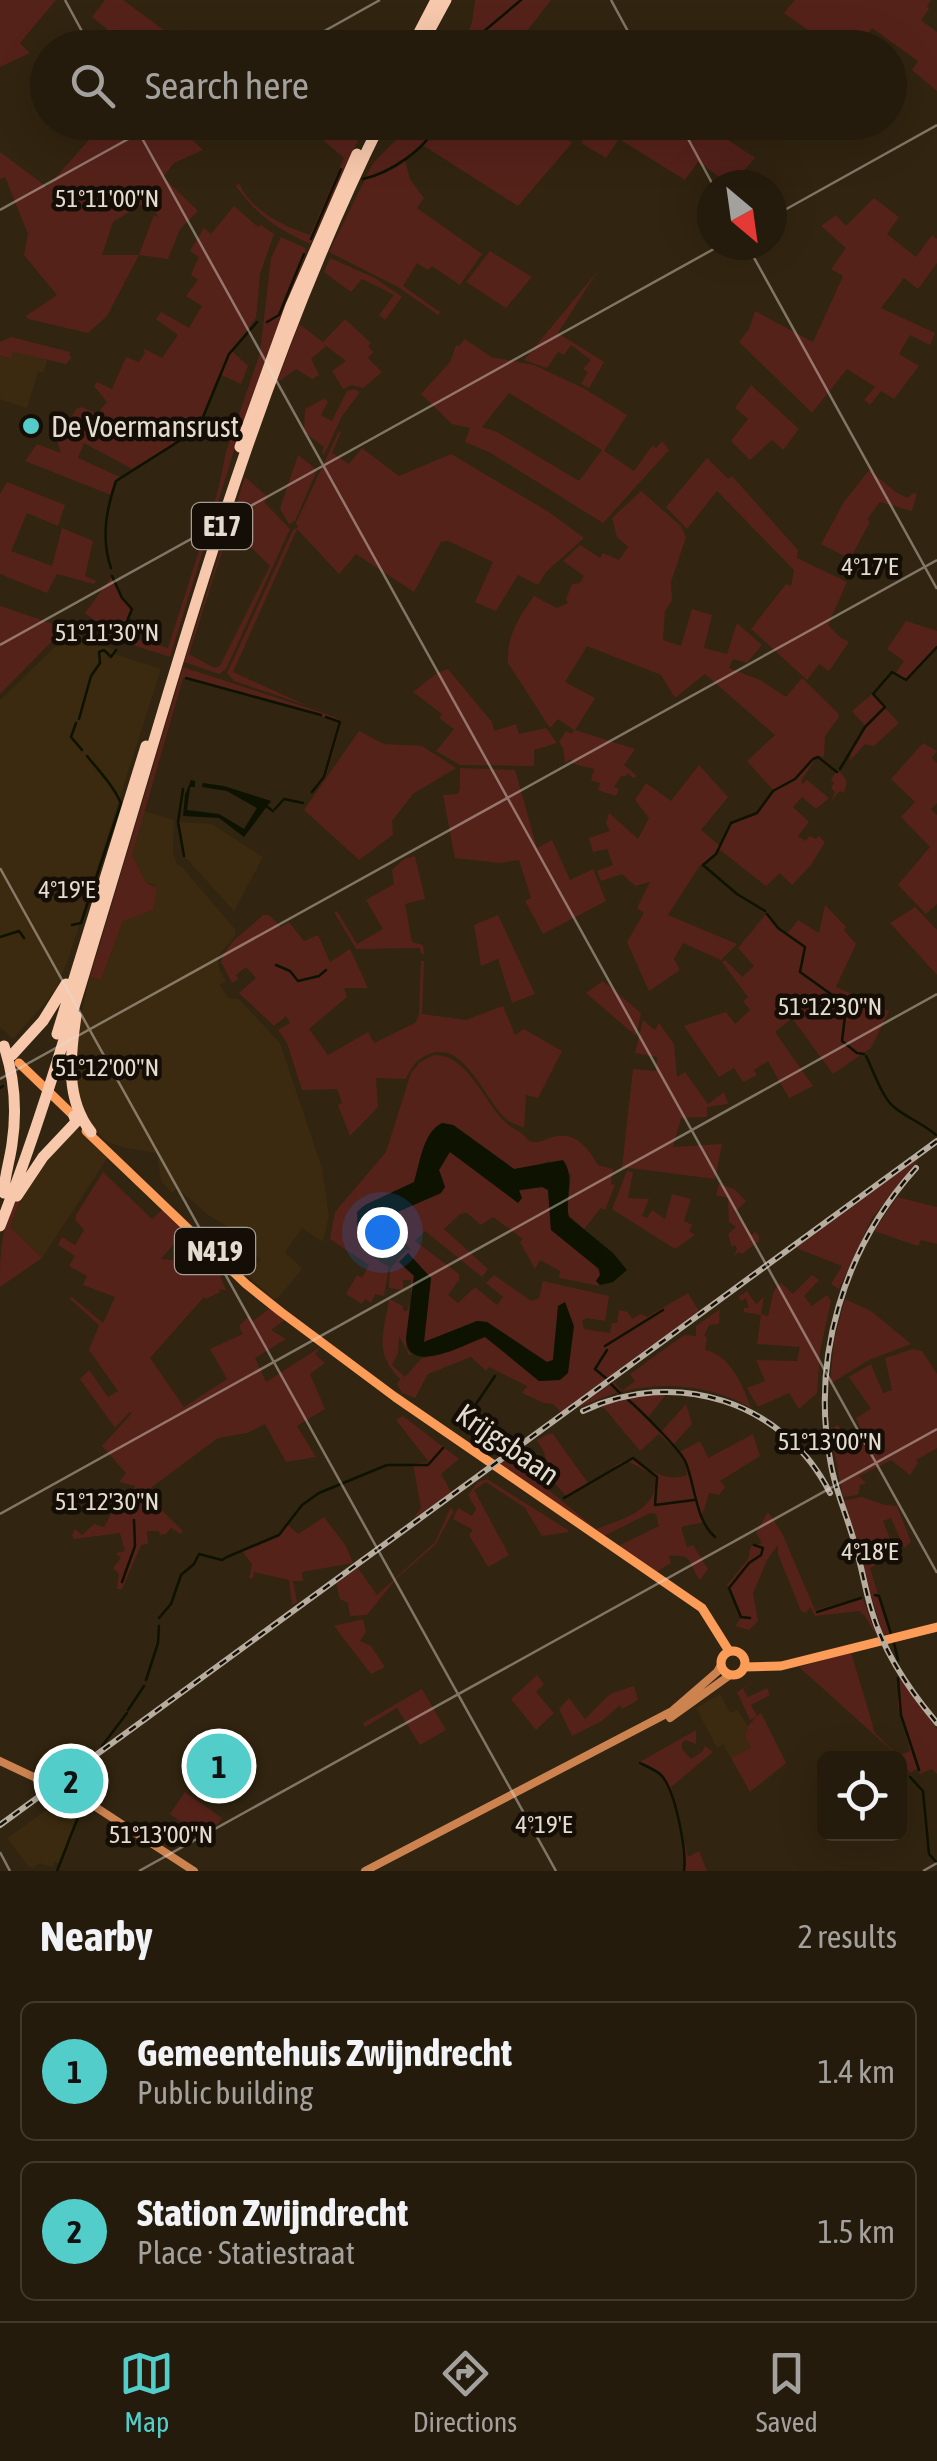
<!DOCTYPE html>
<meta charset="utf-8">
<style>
:root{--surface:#251b0c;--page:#2d2415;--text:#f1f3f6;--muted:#a3a19d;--line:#42392d;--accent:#53cdc9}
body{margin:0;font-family:"Asap Condensed",sans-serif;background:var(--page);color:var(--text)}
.controls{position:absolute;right:30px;bottom:30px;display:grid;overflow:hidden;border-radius:15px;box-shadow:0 10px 40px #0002}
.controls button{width:90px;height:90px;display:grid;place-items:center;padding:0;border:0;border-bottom:2px solid var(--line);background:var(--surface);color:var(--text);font:50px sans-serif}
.compass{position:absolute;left:697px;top:170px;width:90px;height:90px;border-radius:50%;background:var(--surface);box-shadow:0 10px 40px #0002;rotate:151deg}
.you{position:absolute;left:382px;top:1232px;width:35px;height:35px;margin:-25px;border:8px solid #fff;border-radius:50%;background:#1a73e8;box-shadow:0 0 0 15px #1a73e833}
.badge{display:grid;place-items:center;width:65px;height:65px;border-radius:50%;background:var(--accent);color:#111;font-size:32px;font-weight:700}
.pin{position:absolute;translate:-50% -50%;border:5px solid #fff;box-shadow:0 2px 10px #0006}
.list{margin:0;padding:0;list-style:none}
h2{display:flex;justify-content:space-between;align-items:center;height:130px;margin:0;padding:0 40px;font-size:42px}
h2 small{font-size:32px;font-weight:400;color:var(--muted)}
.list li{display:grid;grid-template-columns:65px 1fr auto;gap:30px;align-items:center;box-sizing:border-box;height:140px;margin:0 20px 20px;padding:0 20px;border:2px solid var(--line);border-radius:15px}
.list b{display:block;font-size:38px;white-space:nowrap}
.list p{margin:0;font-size:32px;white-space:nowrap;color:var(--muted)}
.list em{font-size:32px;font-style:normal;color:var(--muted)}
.icon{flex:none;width:55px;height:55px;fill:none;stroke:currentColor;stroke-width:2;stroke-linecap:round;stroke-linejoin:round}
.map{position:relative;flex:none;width:937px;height:1871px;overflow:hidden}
.search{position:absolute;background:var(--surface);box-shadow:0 10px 40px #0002;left:30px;right:30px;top:30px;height:110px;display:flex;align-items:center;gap:25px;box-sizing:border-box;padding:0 35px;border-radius:55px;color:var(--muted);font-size:38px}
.sheet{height:450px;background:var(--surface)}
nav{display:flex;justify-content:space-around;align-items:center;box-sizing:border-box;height:140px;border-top:2px solid var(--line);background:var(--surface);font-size:28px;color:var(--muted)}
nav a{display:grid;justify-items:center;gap:5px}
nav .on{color:var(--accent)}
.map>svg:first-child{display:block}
.built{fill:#3b2a0f}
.green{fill:#55221a;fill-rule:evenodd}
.water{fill:#0d1300}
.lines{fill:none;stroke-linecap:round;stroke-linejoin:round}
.stream{stroke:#0d1300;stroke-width:2.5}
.secondary{stroke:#cd8350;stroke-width:8}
.primary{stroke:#fb9c59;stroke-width:9}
.highway{stroke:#f7c8ab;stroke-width:11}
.rail-casing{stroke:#b7ad9f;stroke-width:6}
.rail{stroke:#140e06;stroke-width:2.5;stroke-dasharray:8;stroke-linecap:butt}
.ticks{fill:none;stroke:#e5dcd0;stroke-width:2.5;stroke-opacity:0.45}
.poi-dot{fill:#53cdc9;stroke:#140e06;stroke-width:4}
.labels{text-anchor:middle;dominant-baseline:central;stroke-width:9;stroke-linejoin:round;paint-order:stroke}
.shield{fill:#140e06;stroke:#a69e93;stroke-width:2.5}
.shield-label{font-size:28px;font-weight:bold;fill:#e5dcd0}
.poi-label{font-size:30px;fill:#e5dcd0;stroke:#140e06;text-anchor:start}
.street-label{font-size:30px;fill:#e5dcd0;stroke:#140e06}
.ticks-label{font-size:25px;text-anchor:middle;fill:#e5dcd0;stroke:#140e06;stroke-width:9;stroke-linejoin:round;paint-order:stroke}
</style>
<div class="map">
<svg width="937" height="1871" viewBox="0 0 937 1871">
<rect width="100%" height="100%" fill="#312410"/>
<path class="built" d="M 13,351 L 47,360 L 44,372 L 38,372 L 27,408 L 0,399 L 0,356 L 10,358 Z
M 71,631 L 115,650 L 114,654 L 161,669 L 69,957 L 56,990 L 13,1039 L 0,1027 L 0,700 Z
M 144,811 L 174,820 L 173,853 L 177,864 L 183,868 L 235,929 L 235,936 L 218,956 L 219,969 L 226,981 L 220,985 L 228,998 L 239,999 L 280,1043 L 322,1168 L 329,1216 L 323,1242 L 302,1228 L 285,1252 L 302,1269 L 278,1298 L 274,1299 L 247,1275 L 261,1260 L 232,1233 L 234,1230 L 208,1215 L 177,1188 L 172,1193 L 161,1181 L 157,1153 L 121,1147 L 106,1141 L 82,1117 L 75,1070 L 78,1027 L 90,977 L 101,980 L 123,921 L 132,916 L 156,885 L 146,883 L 132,855 Z
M 178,822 L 212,824 L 263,857 L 234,911 L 184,856 Z
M 75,1127 L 108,1157 L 42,1258 L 10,1227 L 23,1193 L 36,1173 Z
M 720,1694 L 730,1713 L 738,1710 L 748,1726 L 745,1736 L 751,1748 L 731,1758 L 723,1744 L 717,1748 L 696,1708 Z
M 59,1801 L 78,1819 L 71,1841 L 59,1864 L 55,1862 L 52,1867 L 40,1863 L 33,1868 L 28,1866 L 7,1838 Z"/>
<path class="green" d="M 0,0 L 56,0 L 20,43 L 30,53 L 0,67 Z
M 105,0 L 123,0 L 175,38 L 185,29 L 210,47 L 177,47 L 172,44 L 165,47 L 141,30 L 126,47 L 96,47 L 82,36 L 96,44 L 107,29 L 92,17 Z
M 475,0 L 551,0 L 524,35 L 548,47 L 463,47 L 472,22 Z
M 795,0 L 931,0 L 927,6 L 929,9 L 921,20 L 937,32 L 937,91 L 912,70 L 918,61 L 872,28 L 858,47 L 832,47 L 784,13 Z
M 104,123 L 174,123 L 203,150 L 174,163 L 163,177 L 198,211 L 180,229 L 168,259 L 139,255 L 107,316 L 88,333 L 28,319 L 26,316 L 57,295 L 24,255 L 28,234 L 5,177 L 0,179 L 0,152 L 47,187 ZM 154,187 L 147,199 L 159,218 L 154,215 L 139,255 L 102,255 L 113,222 L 140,205 L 144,206 L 144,202 Z
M 359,123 L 366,123 L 311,244 C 278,230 257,215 236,186 L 239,183 C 250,210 284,227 310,235 L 344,158 L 324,141 L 334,128 L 356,130 Z
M 413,123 L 540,123 L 556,129 L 572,143 L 518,206 L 421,144 L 405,160 L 410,179 L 424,198 L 417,208 L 482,254 L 460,285 L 432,266 L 428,270 L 417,263 L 403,286 L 440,312 L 438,315 L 398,287 L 329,252 L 373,163 Z
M 593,123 L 664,123 L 691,140 L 703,123 L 755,158 L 731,185 L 698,162 L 685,180 L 619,139 L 606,158 L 581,143 Z
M 874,198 L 899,217 L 887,234 L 916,257 L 932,235 L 937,239 L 937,263 L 918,289 L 904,278 L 881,308 L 935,333 L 930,345 L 910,335 L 899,354 L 919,366 L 894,399 L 881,391 L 870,405 L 864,400 L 875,387 L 847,369 L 812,413 L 739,342 L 749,329 L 755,311 L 813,342 L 843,276 L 831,269 L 846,248 L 821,226 L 836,215 L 846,226 Z
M 234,206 L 258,227 L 261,225 L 274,234 L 260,274 L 256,318 L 232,351 L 248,366 L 241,384 L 219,374 L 197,430 L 132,469 L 84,443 L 78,458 L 120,477 L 114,482 L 111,495 L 25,461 L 37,444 L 61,453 L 57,440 L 68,437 L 59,430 L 66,416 L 70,419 L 76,409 L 82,407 L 97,414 L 107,402 L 94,386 L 97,382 L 112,389 L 126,357 L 139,362 L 145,353 L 143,348 L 162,358 L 178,335 L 156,319 L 161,312 L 189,328 L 202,306 L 186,296 L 198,280 L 191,275 L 199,257 L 190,251 L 204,228 L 211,234 Z
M 281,237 L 305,248 L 306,254 L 233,454 L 170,657 L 77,627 L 110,633 L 85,613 L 112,576 L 130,610 L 121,635 L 168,648 L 218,491 L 226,452 L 260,353 L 271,258 Z
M 490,251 L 532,277 L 506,308 L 466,282 Z
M 330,258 L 375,278 L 402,297 L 385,320 L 379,315 L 394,295 L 362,279 L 351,292 L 324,272 Z
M 597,272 L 558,333 L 604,362 L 589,388 L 581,384 L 588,372 L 583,369 L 591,360 L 571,345 L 564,355 L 558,352 L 547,368 L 524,360 Z
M 345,319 L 371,343 L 368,346 L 373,352 L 368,358 L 382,372 L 363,388 L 352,385 L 343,389 L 332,371 L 346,361 L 326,346 L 311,359 L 319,375 L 312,379 L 296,369 L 277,383 L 299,324 L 323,342 Z
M 11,337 L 70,352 L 69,356 L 72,357 L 66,364 L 13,352 L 11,358 L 0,356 L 0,342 Z
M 465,339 L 491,357 L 534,365 L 585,389 L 627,415 L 604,451 L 634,471 L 652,446 L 656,448 L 662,441 L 669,450 L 603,523 L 489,452 L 465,442 L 470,428 L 452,424 L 421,394 L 450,362 L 456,345 L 459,346 ZM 509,393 L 602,450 L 579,481 L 497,432 L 482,427 Z
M 751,385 L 799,429 L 783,450 L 772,440 L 750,460 L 731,441 L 748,419 L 735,408 Z
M 354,389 L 360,392 L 342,416 L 324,455 L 322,453 L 324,447 L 304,432 L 305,409 L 325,398 L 328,402 L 321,415 L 332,421 L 347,391 Z
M 339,431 L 341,432 L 332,453 L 349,464 L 362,448 L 399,476 L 451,454 L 549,512 L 584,538 L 546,572 L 538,585 L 518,575 L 496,611 L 475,602 L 493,562 L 448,541 L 441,542 L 414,592 L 356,554 L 339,574 L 297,529 L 233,672 L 308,706 L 234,681 L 227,673 L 293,530 L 298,527 L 296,523 Z
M 298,455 L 317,470 L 295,521 L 289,524 L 280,509 Z
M 707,458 L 728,479 L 732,476 L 798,550 L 797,558 L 847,582 L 828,625 L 840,637 L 849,642 L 829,671 L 819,664 L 807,680 L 751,629 L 786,584 L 791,586 L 794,570 L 717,491 L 687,529 L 666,507 Z
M 869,470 L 897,493 L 908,498 L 913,493 L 917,494 L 912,511 L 880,502 L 867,519 L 870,522 L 850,559 L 821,544 L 844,502 Z
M 245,477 L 268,497 L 264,502 L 290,529 L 226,669 L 219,674 L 184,662 ZM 236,532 L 270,566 L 220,666 L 214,668 L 189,654 L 226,539 Z
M 7,482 L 65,505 L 58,526 L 27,513 L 11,551 L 52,566 L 62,528 L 93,541 L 85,576 L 96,581 L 94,584 L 57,574 L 47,593 L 0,574 L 0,494 Z
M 641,491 L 681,526 L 686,537 L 671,582 L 672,601 L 665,611 L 663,640 L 681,646 L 692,609 L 712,615 L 704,648 L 727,654 L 737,623 L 762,645 L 747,663 L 733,659 L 729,668 L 760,680 L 786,697 L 802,678 L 838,713 L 839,717 L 825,736 L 824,757 L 820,756 L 843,775 L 847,782 L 844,793 L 840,791 L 831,801 L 835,792 L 831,788 L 834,783 L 831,780 L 836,772 L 816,758 L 801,781 L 803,784 L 807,780 L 829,798 L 816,809 L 802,797 L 793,807 L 809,822 L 798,836 L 805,841 L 810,836 L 816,839 L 819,836 L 825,842 L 811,865 L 792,885 L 780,873 L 766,886 L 719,849 L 716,856 L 700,865 L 668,915 L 737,944 L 721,960 L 683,943 L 674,959 L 680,970 L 649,991 L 627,942 L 644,913 L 637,908 L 650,882 L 635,886 L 622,874 L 601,881 L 597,871 L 613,865 L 607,849 L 593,852 L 589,838 L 610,831 L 606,823 L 609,813 L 638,839 L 649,818 L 635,800 L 646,783 L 671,801 L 699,765 L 728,797 L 701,830 L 719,845 L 731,822 L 758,811 L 774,791 L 747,761 L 775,735 L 705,674 L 675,698 L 661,675 L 587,646 L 565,682 L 595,698 L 575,730 L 635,749 L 624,765 L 637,776 L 633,778 L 628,773 L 626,776 L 621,776 L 614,787 L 619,789 L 616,796 L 598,790 L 600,783 L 591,780 L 594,769 L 574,764 L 571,759 L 565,763 L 563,748 L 559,742 L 566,731 L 572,734 L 574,730 L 558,719 L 550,728 L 508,663 C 506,637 519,617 534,596 L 557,608 L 568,603 L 566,599 L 572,584 L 580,583 L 584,576 L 563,561 L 580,545 L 600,558 L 603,553 L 619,560 L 628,547 L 617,537 L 612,518 Z
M 0,606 L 65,628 L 0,694 Z
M 906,621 L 937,631 L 937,646 L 905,681 L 896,673 L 904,661 L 887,649 Z
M 183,667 L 335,717 L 342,721 L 326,777 L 307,801 L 325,777 L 340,722 L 239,691 L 183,678 L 132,855 L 146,883 L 157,888 L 153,910 L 123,921 L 101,980 L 90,977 Z
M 448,669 L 492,722 L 494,731 L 516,724 L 519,734 L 546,728 L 557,743 L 534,750 L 534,766 L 460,765 L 436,751 L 454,729 L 439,718 L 442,714 L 413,692 L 437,673 Z
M 872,694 L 899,723 L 874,746 L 865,744 L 850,761 L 851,750 L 865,726 L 852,711 Z
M 359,731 L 384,744 L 422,746 L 456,768 L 413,794 L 392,821 L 393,835 L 359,860 L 304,810 Z
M 923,743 L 937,751 L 932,758 L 937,763 L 937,803 L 931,809 L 937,815 L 937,904 L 926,914 L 898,885 L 930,847 L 901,817 L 915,802 L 891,779 Z
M 460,768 L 515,770 L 537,848 L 552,840 L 570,880 L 593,869 L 606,901 L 543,934 L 525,901 L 531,898 L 519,860 L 500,863 L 455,858 L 443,795 L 457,794 L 460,790 Z
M 415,856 L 425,899 L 405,904 L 412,942 L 423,945 L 424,954 L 421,954 L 420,948 L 356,949 L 334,912 L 337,911 L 357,944 L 383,929 L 366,900 L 394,884 L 392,870 L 404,859 Z
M 825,905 L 846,927 L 844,930 L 856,944 L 836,987 L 889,1011 L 871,1048 L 833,1074 L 792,1018 L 775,1032 L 813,1086 L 789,1098 L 768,1061 L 754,1070 L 757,1075 L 743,1082 L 734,1068 L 719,1077 L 684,1026 L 726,1012 L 735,1024 L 750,1010 L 743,1001 L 748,997 L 722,962 L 725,960 L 742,977 L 754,966 L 738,948 L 766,914 L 778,928 L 788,933 L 798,920 L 819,933 Z
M 915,907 L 937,930 L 937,975 L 890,923 Z
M 263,915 L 269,915 L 281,927 L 289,922 L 304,941 L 318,935 L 330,962 L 350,949 L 368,988 L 344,988 L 347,997 L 309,1029 L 328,1055 L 368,1032 L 374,1043 L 415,1023 L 419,1015 L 421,961 L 424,961 L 422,1014 L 466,1020 L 503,1006 L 515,1035 L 524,1029 L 562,1051 L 538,1098 L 526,1095 L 524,1128 C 522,1127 512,1123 509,1121 C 485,1104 466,1037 427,1055 C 416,1059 411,1068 406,1079 L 376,1078 L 378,1107 L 350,1136 L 338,1105 L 342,1103 L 337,1089 L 302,1090 L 287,1043 L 278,1030 L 290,1023 L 286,1016 L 274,1026 L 239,993 L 256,978 L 246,967 L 236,975 L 238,979 L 232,983 L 221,962 C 226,942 249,929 263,915 Z
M 498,915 L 535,994 L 512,1003 L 498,959 L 481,966 L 474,925 Z
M 603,981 L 641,1013 L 636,1036 L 586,993 Z
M 643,1020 L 655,1030 L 659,1023 L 674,1044 L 677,1077 L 685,1072 L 708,1104 L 724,1092 L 728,1104 L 707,1107 L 707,1117 L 681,1118 L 673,1147 L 722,1144 L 715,1179 L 622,1167 L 633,1069 L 656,1071 L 657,1057 L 635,1053 Z
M 434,1055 C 467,1054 483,1100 504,1121 C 512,1129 522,1131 529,1141 C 541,1144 542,1140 553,1137 C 576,1131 588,1148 598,1165 L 613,1169 L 611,1184 L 615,1185 L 605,1210 L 601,1208 L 584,1229 L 567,1214 L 571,1175 L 549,1161 L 528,1169 L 514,1169 L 454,1125 L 442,1123 L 415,1182 L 365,1205 L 356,1221 C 360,1242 369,1258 389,1266 L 384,1296 L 375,1294 L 371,1303 L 365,1299 L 362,1304 L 346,1294 L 357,1275 L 362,1278 L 369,1265 L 330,1239 L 335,1212 L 386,1152 L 411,1073 L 420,1062 Z
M 449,1152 L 518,1191 L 542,1187 L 548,1190 L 551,1230 C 567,1242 595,1256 600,1275 L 596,1281 L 600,1286 L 559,1278 L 560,1271 L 540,1260 L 535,1269 L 520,1242 L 523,1239 L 493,1217 L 481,1225 L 467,1213 L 460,1214 L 444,1229 L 488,1269 L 482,1277 L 425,1231 L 415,1241 L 459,1274 L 459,1280 L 448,1295 L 458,1303 L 475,1287 L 497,1305 L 503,1297 L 486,1283 L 494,1275 L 531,1301 L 539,1298 L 543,1281 L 609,1296 L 605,1321 L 587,1318 L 582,1321 L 584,1329 L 610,1333 L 612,1323 L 617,1323 L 619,1310 L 628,1312 L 632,1319 L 641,1314 L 647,1317 L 688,1293 L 699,1311 L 561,1412 L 553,1404 L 544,1403 L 522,1393 L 527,1386 L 489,1367 L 486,1371 L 471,1357 L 428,1374 L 415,1398 L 402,1393 L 397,1384 L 400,1379 C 373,1352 384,1333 389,1299 L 403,1306 L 403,1311 L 407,1311 L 410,1303 L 406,1348 L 412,1355 L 409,1355 L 399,1336 L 398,1353 L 392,1365 L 405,1377 L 421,1359 L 485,1336 L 539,1381 L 560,1380 L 558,1306 L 553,1360 L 546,1363 L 487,1322 L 477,1321 L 424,1342 L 431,1278 L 408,1253 L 399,1262 L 414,1276 L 411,1297 L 411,1280 L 403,1280 L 403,1290 L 389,1288 L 390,1269 L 406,1250 L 411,1250 L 398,1236 L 395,1239 L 378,1225 L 377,1221 L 441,1193 L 443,1180 L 439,1170 Z
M 920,1157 L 872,1218 L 839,1289 L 831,1284 L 842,1266 L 796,1248 Z
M 627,1171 L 633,1172 L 628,1198 L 649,1199 L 642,1216 L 647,1218 L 652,1210 L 665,1219 L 672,1194 L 691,1199 L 684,1221 L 692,1225 L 689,1231 L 695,1235 L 675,1249 L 612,1209 Z
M 103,1172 L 152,1219 L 163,1209 L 185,1231 L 161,1259 L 192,1262 L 203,1248 L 223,1265 L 219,1273 L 226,1290 L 219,1289 L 220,1292 L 206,1299 L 204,1297 L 150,1358 L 184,1407 L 227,1379 L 210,1349 L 243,1334 L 239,1326 L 249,1316 L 253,1321 L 270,1308 L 285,1320 L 271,1330 L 286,1339 L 255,1358 L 266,1382 L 322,1346 L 315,1354 L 325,1363 L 310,1374 L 325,1409 L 297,1426 L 316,1457 L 286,1462 L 265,1424 L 247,1433 L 218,1438 L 144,1493 L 183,1531 L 181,1534 L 171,1528 L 166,1534 L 160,1535 L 159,1531 L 147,1531 L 148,1544 L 141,1545 L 122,1589 L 117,1589 L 119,1574 L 113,1568 L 121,1558 L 116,1553 L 125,1551 L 120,1533 L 74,1539 L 72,1535 L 75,1529 L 82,1535 L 94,1524 L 104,1527 L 119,1500 L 134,1499 L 135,1486 L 119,1482 L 126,1473 L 102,1446 L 132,1413 L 130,1412 L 115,1428 L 80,1379 L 89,1370 L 108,1397 L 118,1391 L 89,1350 L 99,1325 L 70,1299 L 72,1297 L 103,1323 L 115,1297 L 83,1285 L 87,1276 L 69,1266 L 75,1256 L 58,1245 L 62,1237 L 75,1245 L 84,1230 L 76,1221 L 76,1215 Z
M 719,1184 L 734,1189 L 746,1201 L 735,1212 L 752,1235 L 755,1232 L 759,1236 L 759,1241 L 742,1254 L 739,1252 L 734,1256 L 737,1248 L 735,1245 L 732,1247 L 728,1234 L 736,1227 L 729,1222 L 728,1198 L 716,1195 Z
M 23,1193 L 10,1227 L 42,1258 L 0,1287 C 0,1255 0,1220 23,1193 Z
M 897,1197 L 937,1207 L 937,1244 L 921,1240 L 918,1246 L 874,1231 Z
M 812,1275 L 819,1280 L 804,1296 L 812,1306 L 827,1295 L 831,1301 L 820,1351 L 817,1393 L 799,1409 L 789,1393 L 758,1407 L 747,1388 L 765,1381 L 756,1360 L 797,1361 L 800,1347 L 757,1344 L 761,1315 L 744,1312 L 744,1308 L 749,1308 L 746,1298 L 742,1301 L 738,1297 L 747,1291 L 756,1304 L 764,1297 L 761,1314 L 768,1316 L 774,1290 L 781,1283 L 793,1294 Z
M 845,1299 L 871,1311 L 911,1344 L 869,1360 L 830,1384 L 834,1341 Z
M 720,1309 L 719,1324 L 709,1325 L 704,1336 L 707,1337 L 705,1350 C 731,1355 744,1388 751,1408 C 709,1383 653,1380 607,1396 C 595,1400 582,1407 571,1410 L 614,1382 L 622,1391 L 635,1381 L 630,1374 L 684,1335 L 696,1336 L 696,1326 Z
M 913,1349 L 922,1351 L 937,1374 L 937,1448 L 916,1460 L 918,1463 L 910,1475 L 891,1460 L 859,1476 L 866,1483 L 860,1485 L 858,1495 L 843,1497 L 830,1429 L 838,1425 L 850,1442 L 862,1433 L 856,1418 L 871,1409 L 849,1377 L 871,1364 L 883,1393 L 892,1390 L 885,1358 Z
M 667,1393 L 647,1419 L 660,1433 L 686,1404 L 692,1424 L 672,1446 L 659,1434 L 640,1451 L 604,1408 L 595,1406 L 621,1398 Z
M 403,1416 L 459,1459 L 441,1474 L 451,1492 L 412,1520 L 421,1508 L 413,1464 L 429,1462 L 396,1420 Z
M 548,1434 L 553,1434 L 588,1483 L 566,1496 L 546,1473 L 549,1470 L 544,1452 L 537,1440 Z
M 753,1434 L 760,1456 L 720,1481 L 725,1487 L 719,1495 L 709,1493 L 702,1516 L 704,1522 L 681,1527 L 687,1547 L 693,1545 L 708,1569 L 700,1580 C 687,1564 696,1554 669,1556 L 671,1563 L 655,1573 L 616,1547 L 659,1526 L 656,1514 L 650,1513 L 602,1537 L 500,1463 L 509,1457 L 596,1529 C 621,1520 662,1509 654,1475 L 629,1462 L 609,1468 L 631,1458 C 652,1470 663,1483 687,1475 L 685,1463 L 678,1453 L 700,1441 L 708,1458 Z
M 487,1479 L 568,1530 L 569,1532 L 542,1536 L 525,1508 L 486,1482 L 474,1490 L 509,1555 L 488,1567 L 469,1535 L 473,1530 L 453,1519 L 458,1508 L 472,1516 L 476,1509 L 468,1495 L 478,1482 Z
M 862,1497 L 885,1505 L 897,1506 L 911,1542 L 904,1548 L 891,1518 L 883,1521 L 896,1554 L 870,1568 L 890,1633 L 883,1635 L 842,1501 Z
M 451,1507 L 453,1512 L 435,1545 L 396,1579 L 367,1615 L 350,1616 L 348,1603 L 340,1599 L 336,1583 L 358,1568 L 377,1595 L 435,1542 Z
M 768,1512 L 782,1533 L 815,1610 L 862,1597 L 877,1637 L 865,1616 L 859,1611 L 815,1616 L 810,1607 L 806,1613 L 801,1611 L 778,1554 L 778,1545 L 767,1560 L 753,1593 L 758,1621 L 749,1630 L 735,1626 L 741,1618 L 727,1585 L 748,1559 L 751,1546 L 762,1543 L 756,1533 Z
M 324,1517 L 346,1546 L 353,1563 L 302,1572 L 303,1581 L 293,1581 L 297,1602 L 292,1605 L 289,1580 L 254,1572 L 253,1578 L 249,1578 L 252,1564 L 242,1551 L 278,1535 L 288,1525 L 298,1534 Z
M 363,1619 L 366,1632 L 360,1641 L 371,1646 L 385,1667 L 371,1674 L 334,1626 Z
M 851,1652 L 875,1733 L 898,1756 L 910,1751 L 898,1706 L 898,1676 L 937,1729 L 937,1774 L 932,1769 L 920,1774 L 917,1769 L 910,1773 L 900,1758 L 799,1667 Z
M 537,1675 L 544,1684 L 536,1692 L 554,1713 L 536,1730 L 511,1699 Z
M 761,1677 L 743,1689 L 748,1697 L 767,1688 L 770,1695 L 751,1705 L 757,1716 L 761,1713 L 786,1763 L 750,1792 L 731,1758 L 751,1748 L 745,1736 L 748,1726 L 756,1717 L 750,1720 L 737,1692 Z
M 634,1686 L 638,1700 L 622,1709 L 620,1705 L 602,1721 L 572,1736 L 559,1709 L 569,1698 L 585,1719 L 610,1694 Z
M 422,1689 L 446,1730 L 420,1745 L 397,1708 L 365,1727 L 363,1723 Z
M 696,1730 L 696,1744 L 685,1740 L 682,1743 L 682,1749 L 691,1759 L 702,1752 L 705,1746 L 713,1752 L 671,1787 L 688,1857 L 699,1851 L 707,1871 L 683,1871 C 686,1850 674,1791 660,1775 C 655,1770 645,1766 638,1763 Z
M 185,1792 L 222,1818 L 206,1840 L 170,1814 Z"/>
<path class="water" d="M 191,780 L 195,781 L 195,787 L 190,787 L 187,810 L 219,814 L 244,829 L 257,808 L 227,791 L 202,787 L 203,783 L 224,786 L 271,801 L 244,837 L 219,818 L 183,816 L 185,795 Z
M 442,1123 L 453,1125 L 514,1169 L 563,1160 C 576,1177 564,1198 569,1217 L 613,1253 L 627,1270 L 613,1282 L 600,1285 L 596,1281 L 600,1275 L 599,1269 L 551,1230 L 548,1190 L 542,1187 L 519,1190 L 522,1198 L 518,1203 L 450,1152 L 439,1170 L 445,1187 L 441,1193 L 377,1221 L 378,1225 L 398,1245 L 390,1254 L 358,1233 L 357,1212 L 365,1205 L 414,1182 C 420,1163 423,1132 442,1123 Z
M 408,1253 L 431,1278 L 424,1342 L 477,1321 L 487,1322 L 547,1362 L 553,1360 L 558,1306 L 565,1302 L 574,1326 L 568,1373 L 560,1380 L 539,1381 L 485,1337 C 465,1344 408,1377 406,1338 L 414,1276 L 399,1262 Z"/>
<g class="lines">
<path class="stream" d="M 464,48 L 521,0
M 363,179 C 390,173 427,149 438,122
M 311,239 L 341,169
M 267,322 L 279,315 L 304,254
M 111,568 C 101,539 106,510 116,481 L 198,429 L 229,354 L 257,322
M 112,576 L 122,598 L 132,609 L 121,636
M 186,678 L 321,715
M 79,719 L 91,676 L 100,663 L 99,652 L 104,650 L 111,657 L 116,650
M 76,723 L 71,737 L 82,750
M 840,769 L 865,727 L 885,707 L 873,694 L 892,672 L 906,680 L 937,647
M 183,789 L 178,822 L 184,856
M 312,792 L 324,777 L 340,722 L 326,717
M 266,806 L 273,811
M 275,809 L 284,799 L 303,803
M 765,911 L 737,894 L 703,865 L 716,854 L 731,823 L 757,813 L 773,791 L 795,779 L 813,759 L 818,757 L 837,772
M 767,914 L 778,928 L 805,947 L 800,972 L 842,1002 L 846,1008 L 842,1041 L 857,1053 L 864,1054
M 72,925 L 81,923 L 121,803 C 113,785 99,771 87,756
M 0,937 L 19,931 L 24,938
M 276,965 L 290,971 L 298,981 L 319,976 L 326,970
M 866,1056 C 873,1070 883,1099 894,1107 C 907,1118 924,1124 936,1135
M 0,1088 L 3,1086
M 605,1346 L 663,1310
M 607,1350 L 595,1369 L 607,1379
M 611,1384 L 620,1393
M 626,1398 C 638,1408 682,1451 686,1463 C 695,1486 696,1521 715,1537
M 461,1426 L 495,1376
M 564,1498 L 633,1458 L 657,1477 L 655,1505 L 694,1500
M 122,1582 L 135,1546 L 134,1520
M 875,1595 L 879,1596 L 891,1634
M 817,1612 L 861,1598
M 159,1618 L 171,1604 L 181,1575 L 194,1564 L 199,1554 L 222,1560 L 227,1557 L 279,1535 L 302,1505 L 319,1493 L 387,1465 L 428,1465 L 443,1448
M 750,1618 L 741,1617 L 729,1588 L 749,1563 L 761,1555 L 763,1548 L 754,1545
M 894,1643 L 898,1660
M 898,1678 L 901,1715 L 919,1770
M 146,1680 L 158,1643 L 159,1626
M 128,1710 L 144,1686
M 102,1746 L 127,1713
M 640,1763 C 646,1766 656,1770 661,1775 C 675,1789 687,1851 684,1871
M 910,1777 L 923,1791 L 929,1854 L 937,1863
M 57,1871 L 80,1812 L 92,1799 L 93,1776"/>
<path class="secondary" d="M 670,1718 L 730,1675
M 0,1761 L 91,1804 L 194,1871
M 365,1871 L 672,1711 L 717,1672 L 721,1665"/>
<path class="primary" d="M 19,1063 L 78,1120
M 86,1131 L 246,1284 L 281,1312 L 395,1397 L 702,1608 L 729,1651
M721 1663a12 12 0 1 1 24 0a12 12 0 1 1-24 0Z
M 744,1667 L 781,1666 L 937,1627"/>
<path class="highway" d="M 411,48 L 436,0
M 420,48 L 446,0
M 240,447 L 290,308 L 357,154
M 76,1016 C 70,1056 65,1099 91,1132
M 57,1034 L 146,746
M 4,1046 C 14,1076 17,1111 12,1144 C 10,1160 4,1177 4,1193
M 12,1055 L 43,1021 L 66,984
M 17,1196 L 43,1157 L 76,1122 L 74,1116
M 0,1226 C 38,1130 67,1030 97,931 C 180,658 254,378 381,122"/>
<defs>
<path id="rail" d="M 916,1168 C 844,1248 810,1358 831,1465 C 836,1493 848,1518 855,1545 C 862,1567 865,1590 872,1612 C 884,1653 910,1691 937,1723
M 583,1411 C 675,1367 784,1401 830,1493
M 0,1825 L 937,1141"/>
</defs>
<use href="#rail" class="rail-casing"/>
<use href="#rail" class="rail"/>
</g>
<path class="ticks" d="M 65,0 L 91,48M 611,0 L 637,48M 294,48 L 380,0M 133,122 L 937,1573M 679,122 L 713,185M 0,210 L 159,122M 772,217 L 937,125M 747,245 L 937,589M 0,645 L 721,245M 0,868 L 556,1871M 0,1079 L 937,560M 0,1514 L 937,994M 0,1852 L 10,1871M 139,1871 L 937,1429M 923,1871 L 937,1863"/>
<circle class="poi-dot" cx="31" cy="426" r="10"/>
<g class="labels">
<g class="shield">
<rect x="192" y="503" width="60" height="46" rx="8"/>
<rect x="175" y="1228" width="80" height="46" rx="8"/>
</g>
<g class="shield-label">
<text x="222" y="526">E17</text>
<text x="215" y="1251">N419</text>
</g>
<g class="poi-label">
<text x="51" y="426">De Voermansrust</text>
</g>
<g class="street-label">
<text transform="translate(508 1444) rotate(35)">Krijgsbaan</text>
</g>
</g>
<g class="ticks-label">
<text x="107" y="207">51°11'00"N</text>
<text x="870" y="575">4°17'E</text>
<text x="107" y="641">51°11'30"N</text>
<text x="67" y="898">4°19'E</text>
<text x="830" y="1015">51°12'30"N</text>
<text x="107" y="1076">51°12'00"N</text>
<text x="830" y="1450">51°13'00"N</text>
<text x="107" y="1510">51°12'30"N</text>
<text x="870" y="1560">4°18'E</text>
<text x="544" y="1833">4°19'E</text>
<text x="161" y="1843">51°13'00"N</text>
</g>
</svg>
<div class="controls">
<button><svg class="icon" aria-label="locate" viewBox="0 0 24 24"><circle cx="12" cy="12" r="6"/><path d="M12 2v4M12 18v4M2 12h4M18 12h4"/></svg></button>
</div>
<svg class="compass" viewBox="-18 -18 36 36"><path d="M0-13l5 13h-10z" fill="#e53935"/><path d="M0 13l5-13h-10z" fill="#a3a19d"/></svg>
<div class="you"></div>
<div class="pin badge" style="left:219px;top:1766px">1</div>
<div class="pin badge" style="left:71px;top:1781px">2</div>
<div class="search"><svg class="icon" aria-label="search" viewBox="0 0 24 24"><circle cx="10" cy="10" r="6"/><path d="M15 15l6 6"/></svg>Search here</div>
</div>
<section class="sheet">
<h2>Nearby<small>2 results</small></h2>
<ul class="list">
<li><span class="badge">1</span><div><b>Gemeentehuis Zwijndrecht</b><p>Public building</p></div><em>1.4 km</em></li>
<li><span class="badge">2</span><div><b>Station Zwijndrecht</b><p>Place · Statiestraat</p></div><em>1.5 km</em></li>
</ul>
</section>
<nav>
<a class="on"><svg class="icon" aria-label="map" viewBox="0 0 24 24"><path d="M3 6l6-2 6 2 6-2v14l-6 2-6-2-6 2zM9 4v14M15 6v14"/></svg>Map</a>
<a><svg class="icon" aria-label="directions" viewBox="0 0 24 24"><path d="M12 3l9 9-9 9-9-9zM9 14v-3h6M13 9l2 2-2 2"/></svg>Directions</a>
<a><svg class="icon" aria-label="saved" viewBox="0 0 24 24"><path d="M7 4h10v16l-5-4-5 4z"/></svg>Saved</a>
</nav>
